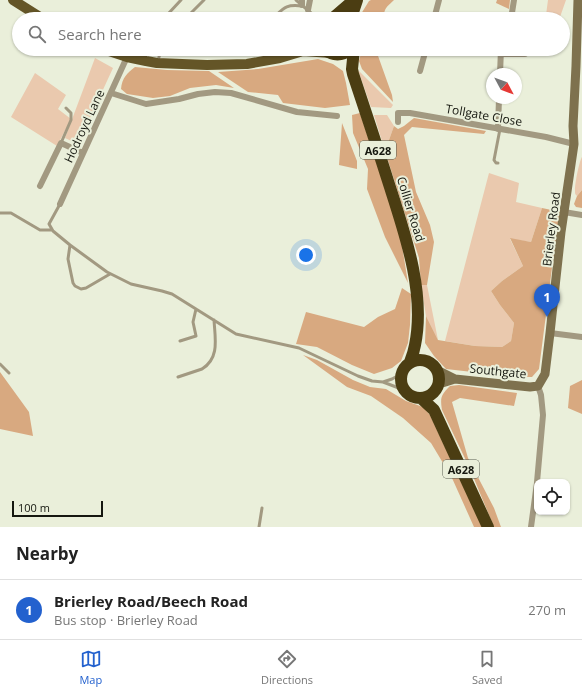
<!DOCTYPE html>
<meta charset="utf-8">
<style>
:root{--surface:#fff;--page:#f2f2f2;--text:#222;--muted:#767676;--line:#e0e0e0;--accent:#2361ce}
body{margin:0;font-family:"Open Sans",sans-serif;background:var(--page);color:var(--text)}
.controls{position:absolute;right:12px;bottom:12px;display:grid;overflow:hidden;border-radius:8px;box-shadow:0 1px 3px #0004}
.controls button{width:36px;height:36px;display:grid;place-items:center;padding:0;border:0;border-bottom:1px solid var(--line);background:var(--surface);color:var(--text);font:20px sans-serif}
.compass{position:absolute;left:486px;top:68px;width:36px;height:36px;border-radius:50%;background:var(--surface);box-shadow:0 1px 3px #0004;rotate:131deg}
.scale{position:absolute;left:12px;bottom:10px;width:91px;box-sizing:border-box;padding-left:4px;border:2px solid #15170f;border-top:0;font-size:11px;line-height:14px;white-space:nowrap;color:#15170f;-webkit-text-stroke:3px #eaefda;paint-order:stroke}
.you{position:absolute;left:306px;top:255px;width:14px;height:14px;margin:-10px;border:3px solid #fff;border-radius:50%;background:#1a73e8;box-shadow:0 0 0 6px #1a73e833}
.badge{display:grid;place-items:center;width:26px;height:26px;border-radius:50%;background:var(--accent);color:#fff;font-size:13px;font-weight:700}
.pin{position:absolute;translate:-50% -33px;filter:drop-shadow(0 1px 2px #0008)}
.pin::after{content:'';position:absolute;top:21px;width:14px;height:12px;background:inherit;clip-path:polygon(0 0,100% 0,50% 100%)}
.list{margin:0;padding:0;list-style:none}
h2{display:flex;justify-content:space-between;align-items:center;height:52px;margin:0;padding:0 16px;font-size:17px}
h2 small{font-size:13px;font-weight:400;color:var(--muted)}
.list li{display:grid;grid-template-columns:26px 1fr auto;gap:12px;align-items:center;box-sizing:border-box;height:60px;padding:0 16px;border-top:1px solid var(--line)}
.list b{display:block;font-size:15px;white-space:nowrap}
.list p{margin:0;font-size:13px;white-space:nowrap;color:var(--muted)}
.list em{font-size:13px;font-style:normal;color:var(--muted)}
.icon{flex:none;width:22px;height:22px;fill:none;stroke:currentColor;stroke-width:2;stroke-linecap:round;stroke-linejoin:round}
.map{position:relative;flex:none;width:582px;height:527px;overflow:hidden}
.search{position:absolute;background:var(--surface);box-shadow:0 1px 3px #0004;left:12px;right:12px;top:12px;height:44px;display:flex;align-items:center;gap:10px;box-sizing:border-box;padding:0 14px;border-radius:22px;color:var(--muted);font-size:15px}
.sheet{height:112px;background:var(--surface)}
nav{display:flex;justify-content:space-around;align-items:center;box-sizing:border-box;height:56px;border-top:1px solid var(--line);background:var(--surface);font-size:11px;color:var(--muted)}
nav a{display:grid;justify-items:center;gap:2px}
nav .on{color:var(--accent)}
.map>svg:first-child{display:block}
.green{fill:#eac9ae}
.forest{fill:#d8a980}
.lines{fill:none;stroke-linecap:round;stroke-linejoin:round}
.lane{stroke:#a29981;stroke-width:3}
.street{stroke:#a29981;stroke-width:6}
.secondary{stroke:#7e714e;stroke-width:9}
.primary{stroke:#645527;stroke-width:10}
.highway{stroke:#4b3d12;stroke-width:12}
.labels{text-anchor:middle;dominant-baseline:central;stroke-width:4;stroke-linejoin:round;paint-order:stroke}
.shield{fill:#eaefda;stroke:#55584c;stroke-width:1}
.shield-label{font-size:11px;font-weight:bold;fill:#15170f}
.street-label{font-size:12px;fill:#15170f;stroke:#eaefda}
</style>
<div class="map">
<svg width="582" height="527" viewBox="0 0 582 527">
<rect width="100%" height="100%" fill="#eaefda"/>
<path class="green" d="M 548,0 L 566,0 L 560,17 L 546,15 Z
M 95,58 L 113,68 L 78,144 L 65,138 Z
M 358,70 L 393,105 L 391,108 L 371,107 Z
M 35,73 L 66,95 L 58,109 L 71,119 L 57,146 L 11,117 Z
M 374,115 L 387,115 L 394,126 L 385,151 Z
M 582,157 L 582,190 L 577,196 C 575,194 575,194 575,190 C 575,183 579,162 582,157 Z
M 489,173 L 519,183 L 516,202 L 542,208 L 531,242 L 510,239 L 523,266 L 502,281 L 491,291 L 500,305 L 514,323 L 511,341 L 502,347 L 475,346 L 445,341 Z
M 421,285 L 427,285 L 438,340 L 426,316 Z"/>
<path class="forest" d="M 371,0 L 394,0 C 388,6 382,9 385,19 L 362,19 L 361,14 L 369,1 Z
M 497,0 L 510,0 L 509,9 L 496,3 Z
M 362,49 L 386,49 L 377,53 L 392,95 L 393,102 L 362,69 L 359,61 Z
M 318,59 L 333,64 L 343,71 L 346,83 L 350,105 L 325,108 L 283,103 L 278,95 L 248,92 L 218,72 L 258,69 Z
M 135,67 L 167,70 L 209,71 L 234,88 L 216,85 L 190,88 L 170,96 L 153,98 L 127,94 L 121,89 C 122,78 127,73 135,67 Z
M 360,113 L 400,233 L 408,283 L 385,237 L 367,189 L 368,169 L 353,133 L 352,115 Z
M 414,118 L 486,131 L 484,134 L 412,127 L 404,135 L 416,192 L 430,225 L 434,242 L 427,285 L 421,285 L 419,258 L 385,151 L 394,126 L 398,129 L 404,126 Z
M 342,123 L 357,161 L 357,169 L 339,165 Z
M 582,190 L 582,208 L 576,207 L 574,204 L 577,196 Z
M 542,208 L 561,212 L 553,260 L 539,369 L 532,377 L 517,377 L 446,369 L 434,356 L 425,343 L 426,316 L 438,340 L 475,346 L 502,347 L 511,341 L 514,323 L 500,305 L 491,291 L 502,281 L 523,266 L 510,238 L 531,242 Z
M 402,288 L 411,294 L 410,325 L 408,343 L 401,361 L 392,368 L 374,374 L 352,365 L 317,347 L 296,344 L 306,312 L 364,327 L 378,317 L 395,309 Z
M 303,355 L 317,360 L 353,380 L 370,387 L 386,389 L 406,401 L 423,407 L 430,415 L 482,527 L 474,527 L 452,478 L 431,443 L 403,418 L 371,396 L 347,387 Z
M 0,372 L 29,412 L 33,436 L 0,429 Z
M 582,380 L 582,414 L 568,408 L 570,386 Z
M 459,385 L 517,393 L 514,406 L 460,398 L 452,402 L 468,458 L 494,508 L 501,527 L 494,527 L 470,469 L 442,410 C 440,397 441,395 450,386 Z"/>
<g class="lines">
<path class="lane" d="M 296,0 L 318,19
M 164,19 L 168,14 L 181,0
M 185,19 L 204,0
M 272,19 C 284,8 285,4 302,6
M 196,49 L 216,49
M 158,61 L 161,49
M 61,143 L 71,120 L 71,113 L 66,108
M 498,163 L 496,163 L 494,160 L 500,129
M 60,204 L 49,224 L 53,231 L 70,245 L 107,272 L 131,284 L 162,291 L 172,294 L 236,334 L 299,348 L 358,376 L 372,381 L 383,382 L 404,390
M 0,213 L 11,213 L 40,230 L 52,230
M 70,245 L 68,259 L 73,283 L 75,286 L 81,289 L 86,288 L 110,274
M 180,341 L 196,336 L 193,322 L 196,309
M 0,364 L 9,373
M 178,377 L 202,369 C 220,358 215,338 214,320
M 383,382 L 392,379 L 401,374
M 259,527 L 262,508"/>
<path class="street" d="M 302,5 L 302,0
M 308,10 L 310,0
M 434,19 L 439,0
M 511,19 L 514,0
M 501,54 L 525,54
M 420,71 L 426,49
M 500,74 L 501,49
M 111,93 L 146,104 L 179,99 L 198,94 L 215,92 L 231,93 L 297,112 L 337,116
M 398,122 L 398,113 L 410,113 L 546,137 L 574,144
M 498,129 L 499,98
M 40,186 L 61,143 L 83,153
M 60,204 L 127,57
M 564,212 L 582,215
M 550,333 L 582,337
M 537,482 L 543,415 L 541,395 L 538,386
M 531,527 L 537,483"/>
<path class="secondary" d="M 437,370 L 455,379 L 530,387 L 538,386 L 545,374 L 550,333 L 561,232 L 574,144 L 573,126 L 576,66 L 578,0
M 439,384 L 455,379"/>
<path class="primary" d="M 13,0 L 43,19
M 103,49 L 127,57 L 146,61 L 157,63 L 207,65 L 247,64 L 280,58 L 303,51 L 331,53"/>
<path class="highway" d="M 333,18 L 354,0
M 353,19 L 353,12 L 357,0
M 324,49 C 333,56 342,56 351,49
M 354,49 L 352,69 L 353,74 C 365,110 377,146 388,181 C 404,231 426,292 415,345 C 414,351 412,357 410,362
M401 379a19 19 0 1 1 38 0a19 19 0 1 1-38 0Z
M 421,398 L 434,410 L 488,527"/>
</g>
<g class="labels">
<g class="shield">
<rect x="360" y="141" width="36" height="18" rx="3"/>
<rect x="443" y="460" width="36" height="18" rx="3"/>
</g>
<g class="shield-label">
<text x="378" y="150">A628</text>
<text x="461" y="469">A628</text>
</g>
<g class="street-label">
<text transform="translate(484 115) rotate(10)">Tollgate Close</text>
<text transform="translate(84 126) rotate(-65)">Hodroyd Lane</text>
<text transform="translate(411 209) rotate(73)">Collier Road</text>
<text transform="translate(551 229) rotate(-83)">Brierley Road</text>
<text transform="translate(498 371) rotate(6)">Southgate</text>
</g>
</g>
</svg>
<div class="controls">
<button><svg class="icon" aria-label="locate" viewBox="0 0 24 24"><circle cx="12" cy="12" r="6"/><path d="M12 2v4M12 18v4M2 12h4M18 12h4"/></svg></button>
</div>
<svg class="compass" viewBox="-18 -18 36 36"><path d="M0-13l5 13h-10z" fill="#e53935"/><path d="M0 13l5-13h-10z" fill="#767676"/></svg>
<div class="scale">100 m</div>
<div class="you"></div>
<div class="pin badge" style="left:547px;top:317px">1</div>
<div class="search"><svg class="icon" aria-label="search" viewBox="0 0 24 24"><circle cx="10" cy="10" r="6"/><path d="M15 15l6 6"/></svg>Search here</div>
</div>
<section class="sheet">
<h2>Nearby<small></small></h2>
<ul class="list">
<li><span class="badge">1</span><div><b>Brierley Road/Beech Road</b><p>Bus stop · Brierley Road</p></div><em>270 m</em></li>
</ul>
</section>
<nav>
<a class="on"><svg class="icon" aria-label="map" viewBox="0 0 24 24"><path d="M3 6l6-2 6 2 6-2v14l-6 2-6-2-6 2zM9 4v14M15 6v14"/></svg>Map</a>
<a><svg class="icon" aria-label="directions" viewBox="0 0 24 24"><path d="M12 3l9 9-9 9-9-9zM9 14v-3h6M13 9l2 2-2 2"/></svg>Directions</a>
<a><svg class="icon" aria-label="saved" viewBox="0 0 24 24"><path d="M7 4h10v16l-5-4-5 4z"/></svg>Saved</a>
</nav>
